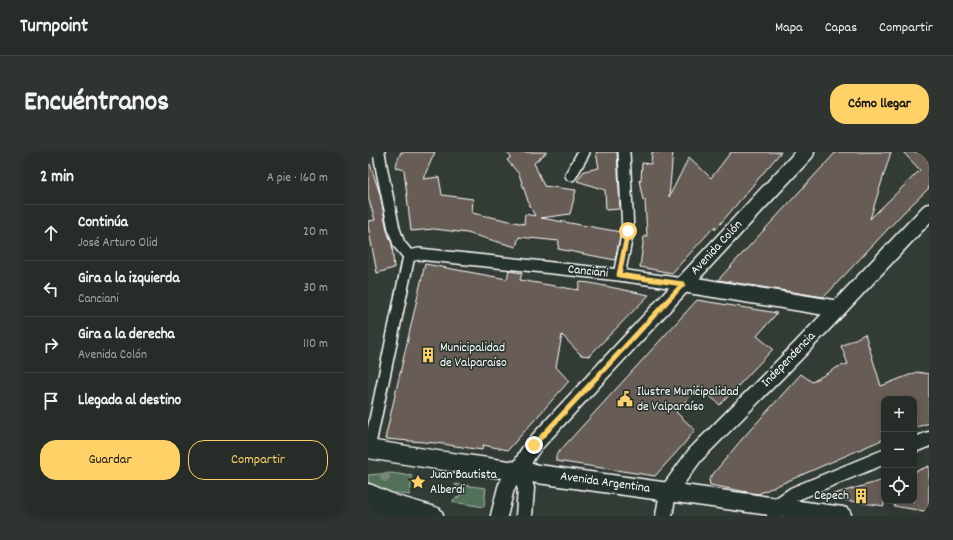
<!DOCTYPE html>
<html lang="es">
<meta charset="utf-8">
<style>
:root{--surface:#262c28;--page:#2e3430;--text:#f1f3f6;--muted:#a4a7a8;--line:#424845;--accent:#ffd166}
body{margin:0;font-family:Dekko,sans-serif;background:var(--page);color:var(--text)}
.controls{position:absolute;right:12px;bottom:12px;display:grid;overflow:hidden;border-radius:8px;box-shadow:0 2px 10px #0003}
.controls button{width:36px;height:36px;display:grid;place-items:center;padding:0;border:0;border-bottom:1px solid var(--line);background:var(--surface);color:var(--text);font:20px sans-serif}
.stop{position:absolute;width:12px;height:12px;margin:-9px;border:3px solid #ffd166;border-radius:50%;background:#fff}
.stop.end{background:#ffd166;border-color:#fff;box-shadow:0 1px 4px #0008}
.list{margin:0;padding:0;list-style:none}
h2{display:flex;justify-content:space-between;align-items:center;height:52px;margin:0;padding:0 16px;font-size:17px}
h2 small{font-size:13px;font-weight:400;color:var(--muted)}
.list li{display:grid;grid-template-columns:26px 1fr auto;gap:12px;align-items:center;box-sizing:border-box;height:56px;padding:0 16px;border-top:1px solid var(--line)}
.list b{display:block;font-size:15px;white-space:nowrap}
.list p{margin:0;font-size:13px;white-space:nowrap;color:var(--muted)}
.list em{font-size:13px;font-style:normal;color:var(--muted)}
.actions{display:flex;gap:8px;padding:12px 16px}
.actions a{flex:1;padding:9px 0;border:1px solid var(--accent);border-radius:16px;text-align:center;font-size:14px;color:var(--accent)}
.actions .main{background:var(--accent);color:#111}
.icon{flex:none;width:22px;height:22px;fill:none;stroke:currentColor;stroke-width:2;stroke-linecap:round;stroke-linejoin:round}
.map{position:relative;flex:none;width:561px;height:364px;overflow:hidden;border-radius:16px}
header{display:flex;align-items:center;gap:24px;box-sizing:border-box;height:56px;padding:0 20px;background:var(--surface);border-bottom:1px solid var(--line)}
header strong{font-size:19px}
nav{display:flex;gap:22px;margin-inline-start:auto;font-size:14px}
.intro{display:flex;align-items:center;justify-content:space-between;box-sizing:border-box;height:96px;padding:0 24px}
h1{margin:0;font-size:28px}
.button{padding:10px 18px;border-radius:16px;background:var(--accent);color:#111;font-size:14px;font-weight:700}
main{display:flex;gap:24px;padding:0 24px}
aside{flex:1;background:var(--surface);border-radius:16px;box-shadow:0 2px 10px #0003}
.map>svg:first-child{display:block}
.green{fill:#51715a;stroke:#a8b8ac}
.building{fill:#685c57;stroke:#fff}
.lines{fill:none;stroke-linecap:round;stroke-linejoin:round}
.minor-casing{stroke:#fff;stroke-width:14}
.tertiary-casing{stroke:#fff;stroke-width:17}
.secondary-casing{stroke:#fff;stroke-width:19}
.primary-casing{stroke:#fff;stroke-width:21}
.minor{stroke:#26332d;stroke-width:11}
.tertiary{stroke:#26332d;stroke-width:14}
.secondary{stroke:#26332d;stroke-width:16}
.primary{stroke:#26332d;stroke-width:18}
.tree{fill:#78847b}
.route{stroke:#ffd166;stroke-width:5}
.labels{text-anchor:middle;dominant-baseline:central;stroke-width:3;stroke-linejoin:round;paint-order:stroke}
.street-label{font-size:13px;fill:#fff;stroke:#26332d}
.poi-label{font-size:13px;fill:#fff;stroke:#26332d;text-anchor:start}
</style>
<header>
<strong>Turnpoint</strong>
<nav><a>Mapa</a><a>Capas</a><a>Compartir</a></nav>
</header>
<div class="intro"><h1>Encuéntranos</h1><a class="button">Cómo llegar</a></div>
<main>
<aside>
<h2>2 min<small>A pie · 160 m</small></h2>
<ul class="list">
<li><svg class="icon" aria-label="ahead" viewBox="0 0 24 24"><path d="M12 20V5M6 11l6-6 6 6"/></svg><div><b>Continúa</b><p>José Arturo Olid</p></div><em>20 m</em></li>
<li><svg class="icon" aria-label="left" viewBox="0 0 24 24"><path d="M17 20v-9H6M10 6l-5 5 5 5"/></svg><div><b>Gira a la izquierda</b><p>Canciani</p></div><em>30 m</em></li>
<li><svg class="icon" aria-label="right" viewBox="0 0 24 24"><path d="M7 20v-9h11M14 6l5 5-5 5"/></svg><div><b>Gira a la derecha</b><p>Avenida Colón</p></div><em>110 m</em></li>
<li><svg class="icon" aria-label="arrive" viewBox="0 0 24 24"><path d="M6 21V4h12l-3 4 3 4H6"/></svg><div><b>Llegada al destino</b></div></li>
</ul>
<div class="actions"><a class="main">Guardar</a><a>Compartir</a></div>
</aside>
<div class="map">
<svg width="561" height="364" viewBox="0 0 561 364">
<rect width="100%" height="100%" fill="#333b35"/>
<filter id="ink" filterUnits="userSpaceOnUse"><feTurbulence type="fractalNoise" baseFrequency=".025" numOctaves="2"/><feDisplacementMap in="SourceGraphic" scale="8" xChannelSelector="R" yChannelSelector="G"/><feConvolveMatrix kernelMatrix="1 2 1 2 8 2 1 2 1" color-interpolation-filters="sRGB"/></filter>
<g filter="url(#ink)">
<path class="green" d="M 23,321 L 44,324 L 42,343 L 20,340 L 0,333 L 0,323 Z
M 87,332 L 118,336 L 116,355 L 85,350 L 85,348 L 92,344 L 92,337 L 87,333 Z"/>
<path class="building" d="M 33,0 L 67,0 L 55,27 L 71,25 L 74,43 L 105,47 L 104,61 L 156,72 L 157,62 L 167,64 L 161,52 L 151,22 L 139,8 L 143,5 L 138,0 L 179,0 L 166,11 L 176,34 L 208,38 L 202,62 L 173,66 L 253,80 L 247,108 L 190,97 L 191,89 L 151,85 L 148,95 L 99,81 L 66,77 L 43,79 L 36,18 L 27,15 Z
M 228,0 L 249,0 L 252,57 L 238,58 L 237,38 L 209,29 L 216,19 L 231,16 Z
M 284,0 L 305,0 L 301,45 L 321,5 L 343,26 L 363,0 L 413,0 L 347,78 L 347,74 L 304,121 L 272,115 L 276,84 L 279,84 L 277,48 L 275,48 L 271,28 L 273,28 L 274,11 L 283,12 Z
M 468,0 L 523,0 L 502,67 L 552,18 L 535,0 L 561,0 L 561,36 L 535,61 L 456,145 L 350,128 Z
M 2,12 L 12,42 L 19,78 L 24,92 L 26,116 L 9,121 L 0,74 L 0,69 L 7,68 L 0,45 L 0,13 Z
M 57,112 L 139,127 L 141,118 L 142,119 L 154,121 L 152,128 L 210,138 L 212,130 L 222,131 L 281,143 L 221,204 L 213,203 L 194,183 L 188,215 L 201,229 L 140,298 L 115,293 L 114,298 L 68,291 L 17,287 Z
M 329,148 L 409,161 L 389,184 L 405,197 L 352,253 L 331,234 L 308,260 L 327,278 L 315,293 L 287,324 L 188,309 L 188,303 Z
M 497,182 L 513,234 L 549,220 L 561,222 L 561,271 L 546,276 L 546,247 L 516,247 L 516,287 L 390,342 L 342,333 L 341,327 L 374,287 L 433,222 L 444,230 L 470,215 L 480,212 L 473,194 Z
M 561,314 L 561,360 L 526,354 L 527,349 L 546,349 L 546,320 Z
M 516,328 L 516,354 L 455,345 Z"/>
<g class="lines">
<defs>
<path id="minor" d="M 11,0 L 14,19 L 26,77 L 31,92 L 41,104
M 203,23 L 216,0
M 41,104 L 51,102 L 251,123 L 315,132
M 251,123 L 260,79 L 256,0
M 1,297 L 41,104"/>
<path id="tertiary" d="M 546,293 L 561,287
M 406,364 L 407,355 L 426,342 L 516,305"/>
<path id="secondary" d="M 315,132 L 470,157
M 151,319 L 158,336 L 156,364
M 131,364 L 138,336 L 141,330 L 151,319 L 159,303 L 166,293 L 438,0
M 296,364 L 300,340 L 327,303 L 432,197 L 561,60"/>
<path id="primary" d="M 0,297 L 69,308 L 474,364
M 0,341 L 25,352 L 66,364
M 0,358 L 35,363"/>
</defs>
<use href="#minor" class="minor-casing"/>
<use href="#tertiary" class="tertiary-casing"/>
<use href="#secondary" class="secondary-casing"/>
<use href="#primary" class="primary-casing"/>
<use href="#minor" class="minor"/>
<use href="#tertiary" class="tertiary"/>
<use href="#secondary" class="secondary"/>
<use href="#primary" class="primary"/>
</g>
<circle class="tree" cx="17" cy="325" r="5"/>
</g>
<g class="lines" filter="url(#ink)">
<path class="route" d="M 166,293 L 315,132 L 251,123 L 260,79"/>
</g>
<defs>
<symbol id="building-bare" viewBox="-9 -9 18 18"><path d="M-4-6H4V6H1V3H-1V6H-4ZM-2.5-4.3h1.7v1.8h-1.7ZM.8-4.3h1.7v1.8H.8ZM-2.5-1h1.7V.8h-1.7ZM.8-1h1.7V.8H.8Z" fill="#ffd166" stroke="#26332d" stroke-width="2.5" paint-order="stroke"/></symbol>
<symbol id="civic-bare" viewBox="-9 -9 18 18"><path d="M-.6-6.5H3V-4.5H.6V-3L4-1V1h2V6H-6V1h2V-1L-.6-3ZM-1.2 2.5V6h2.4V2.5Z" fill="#ffd166" stroke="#26332d" stroke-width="2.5" paint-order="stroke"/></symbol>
<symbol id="sight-bare" viewBox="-9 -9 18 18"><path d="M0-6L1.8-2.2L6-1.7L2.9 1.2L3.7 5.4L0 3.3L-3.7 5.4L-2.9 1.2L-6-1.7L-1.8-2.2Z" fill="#ffd166" stroke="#26332d" stroke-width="2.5" paint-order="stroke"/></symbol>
</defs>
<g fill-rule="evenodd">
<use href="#building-bare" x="49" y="192" width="22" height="22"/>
<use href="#civic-bare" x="246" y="236" width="22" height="22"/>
<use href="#sight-bare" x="39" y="319" width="22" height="22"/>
<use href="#building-bare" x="482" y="333" width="22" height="22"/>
</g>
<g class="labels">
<g class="street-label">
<text transform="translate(349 96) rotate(-47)">Avenida Colón</text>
<text transform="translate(220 120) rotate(6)">Canciani</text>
<text transform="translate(421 208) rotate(-46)">Independencia</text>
<text transform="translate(237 331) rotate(8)">Avenida Argentina</text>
</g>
<g class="poi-label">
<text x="72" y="196">Municipalidad<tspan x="72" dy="15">de Valparaíso</tspan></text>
<text x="269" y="240">Ilustre Municipalidad<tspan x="269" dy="15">de Valparaíso</tspan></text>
<text x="62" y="323">Juan Bautista<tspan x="62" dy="15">Alberdi</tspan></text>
<text x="481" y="344" text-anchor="end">Cepech</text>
</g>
</g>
</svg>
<div class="controls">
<button>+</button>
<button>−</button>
<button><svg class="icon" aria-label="locate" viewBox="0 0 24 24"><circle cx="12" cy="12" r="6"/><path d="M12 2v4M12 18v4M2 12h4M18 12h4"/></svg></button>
</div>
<div class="stop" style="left:260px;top:79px"></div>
<div class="stop end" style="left:166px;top:293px"></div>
</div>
</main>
